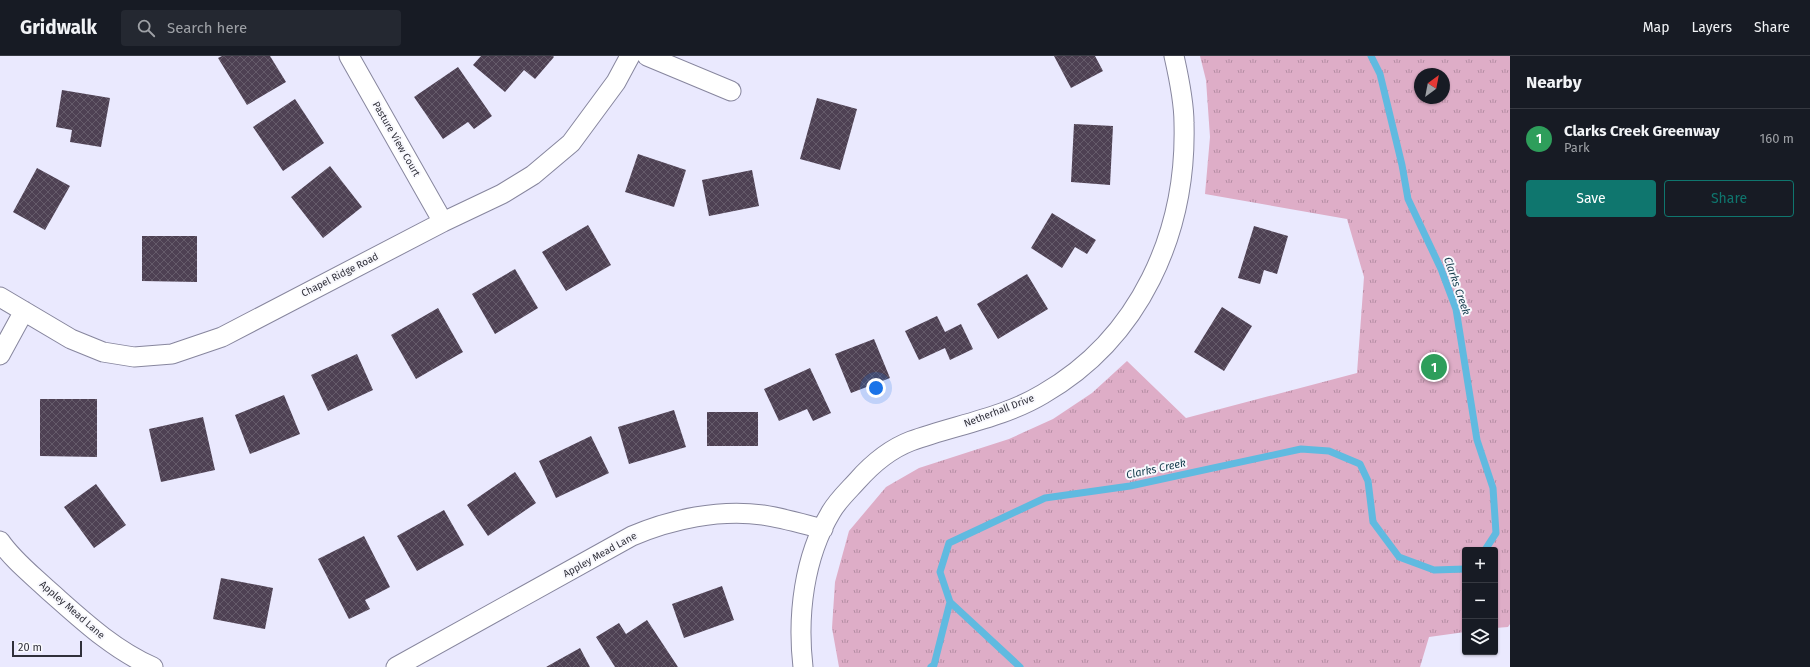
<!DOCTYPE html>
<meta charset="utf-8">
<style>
:root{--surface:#171b24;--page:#242831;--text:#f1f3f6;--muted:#9ea1a6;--line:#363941;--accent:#0f766e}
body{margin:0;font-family:"Fira Sans",sans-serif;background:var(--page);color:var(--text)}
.controls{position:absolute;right:12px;bottom:12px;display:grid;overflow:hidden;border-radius:4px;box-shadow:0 1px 3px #0004}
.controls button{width:36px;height:36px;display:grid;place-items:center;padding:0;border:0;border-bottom:1px solid var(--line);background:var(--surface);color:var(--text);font:20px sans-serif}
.compass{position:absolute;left:1414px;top:12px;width:36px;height:36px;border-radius:50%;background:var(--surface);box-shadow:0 1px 3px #0004;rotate:32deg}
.scale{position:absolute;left:12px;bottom:10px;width:70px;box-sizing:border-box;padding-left:4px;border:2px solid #30303a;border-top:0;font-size:11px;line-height:14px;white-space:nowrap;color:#30303a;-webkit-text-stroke:3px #f8f8fd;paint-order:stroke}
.you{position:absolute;left:876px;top:332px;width:14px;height:14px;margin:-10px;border:3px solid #fff;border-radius:50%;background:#1a73e8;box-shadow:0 0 0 6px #1a73e833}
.badge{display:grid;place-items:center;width:26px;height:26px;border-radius:50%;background:var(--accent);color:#fff;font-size:13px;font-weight:700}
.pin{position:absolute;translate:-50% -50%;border:2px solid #fff;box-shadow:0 1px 4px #0006}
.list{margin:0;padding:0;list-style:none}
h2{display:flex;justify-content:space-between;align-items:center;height:52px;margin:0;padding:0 16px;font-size:17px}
h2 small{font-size:13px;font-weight:400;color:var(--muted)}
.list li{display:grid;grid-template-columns:26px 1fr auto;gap:12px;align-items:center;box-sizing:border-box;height:60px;padding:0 16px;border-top:1px solid var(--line)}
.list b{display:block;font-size:15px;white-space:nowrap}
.list p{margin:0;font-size:13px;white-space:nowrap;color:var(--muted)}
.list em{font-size:13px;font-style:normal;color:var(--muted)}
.actions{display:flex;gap:8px;padding:12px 16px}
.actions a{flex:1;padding:9px 0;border:1px solid var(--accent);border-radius:4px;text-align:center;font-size:14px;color:var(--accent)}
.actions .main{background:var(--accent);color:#fff}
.icon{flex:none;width:22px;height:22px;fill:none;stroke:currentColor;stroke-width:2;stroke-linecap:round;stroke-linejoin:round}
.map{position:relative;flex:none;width:1510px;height:611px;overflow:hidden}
header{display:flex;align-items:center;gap:24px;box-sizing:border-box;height:56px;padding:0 20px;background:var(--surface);border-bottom:1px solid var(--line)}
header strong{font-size:19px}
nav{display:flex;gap:22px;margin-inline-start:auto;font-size:14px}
.search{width:280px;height:36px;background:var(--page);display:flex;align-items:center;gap:10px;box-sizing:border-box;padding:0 14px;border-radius:4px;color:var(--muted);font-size:15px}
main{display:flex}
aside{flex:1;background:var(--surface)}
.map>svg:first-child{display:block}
.park{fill:url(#park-tufts);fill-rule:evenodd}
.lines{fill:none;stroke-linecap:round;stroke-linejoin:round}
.stream{stroke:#60bae0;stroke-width:7}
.building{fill:url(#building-cross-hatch)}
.street-casing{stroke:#87869e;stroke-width:21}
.street{stroke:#fff;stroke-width:19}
.labels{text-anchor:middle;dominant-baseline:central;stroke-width:4;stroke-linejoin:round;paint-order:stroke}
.street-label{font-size:10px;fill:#30303a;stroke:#f8f8fd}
.water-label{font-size:11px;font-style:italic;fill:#153d4d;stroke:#f8f8fd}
</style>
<header>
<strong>Gridwalk</strong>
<div class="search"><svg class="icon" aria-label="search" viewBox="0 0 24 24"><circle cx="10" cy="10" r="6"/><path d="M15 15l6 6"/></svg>Search here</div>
<nav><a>Map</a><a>Layers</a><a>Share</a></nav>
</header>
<main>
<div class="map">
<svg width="1510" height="611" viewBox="0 0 1510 611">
<defs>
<pattern id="park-tufts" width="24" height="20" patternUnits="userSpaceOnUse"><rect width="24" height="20" fill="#deadc7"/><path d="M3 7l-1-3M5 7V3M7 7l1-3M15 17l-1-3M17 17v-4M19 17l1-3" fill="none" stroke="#b48da3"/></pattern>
<pattern id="building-cross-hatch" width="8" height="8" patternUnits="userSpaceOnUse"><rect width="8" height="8" fill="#4e4153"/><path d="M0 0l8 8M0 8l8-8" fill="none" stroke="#655b6a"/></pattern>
</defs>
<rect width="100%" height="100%" fill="#eae9fe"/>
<path class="park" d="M 1200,0 L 1510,0 L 1510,568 L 1508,571 L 1495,572 L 1495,494 L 1465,494 L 1465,576 L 1429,581 L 1420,611 L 839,611 L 832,572 L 835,526 L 849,475 L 886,431 L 919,412 L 1009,383 L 1053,363 L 1092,337 L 1127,305 L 1186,362 L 1357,317 L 1364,221 L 1347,163 L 1205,138 L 1210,81 L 1206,24 ZM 1420,18 L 1444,18 L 1444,42 L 1420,42 Z"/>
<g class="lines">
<path class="stream" d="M 1371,0 L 1380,18 L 1402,109 L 1408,143 L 1441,213 L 1456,253 L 1477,384 L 1493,432 L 1496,477 L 1485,494
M 931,611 L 934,609 L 950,546
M 1020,611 L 950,546 L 940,516 L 949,487 L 1045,442 L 1130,430 L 1301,393 L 1329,395 L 1360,408 L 1368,425 L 1373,466 L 1399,501 L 1434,514 L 1465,513"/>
</g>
<path class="building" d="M 222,0 L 270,0 L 286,26 L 247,49 L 218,2 Z
M 481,0 L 553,0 L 554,1 L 535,23 L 524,14 L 505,36 L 473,9 Z
M 1054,0 L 1095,0 L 1103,15 L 1071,32 Z
M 458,11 L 492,60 L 474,73 L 468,66 L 443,83 L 414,41 Z
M 62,34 L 110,42 L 101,91 L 70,86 L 72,74 L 56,71 Z
M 817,42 L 857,53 L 840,114 L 800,103 Z
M 295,43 L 324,87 L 283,115 L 253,71 Z
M 1074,68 L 1113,70 L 1110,129 L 1071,126 Z
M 638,98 L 686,114 L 674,151 L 625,136 Z
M 330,110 L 362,151 L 323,182 L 291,141 Z
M 37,112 L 70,130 L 45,174 L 13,156 Z
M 752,114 L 759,150 L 709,160 L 702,124 Z
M 1052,157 L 1096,184 L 1087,198 L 1075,191 L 1062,212 L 1031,192 Z
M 588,169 L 611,209 L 566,235 L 542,196 Z
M 1254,170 L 1288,180 L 1277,218 L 1264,214 L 1260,228 L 1238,222 Z
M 142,180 L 197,180 L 197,226 L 142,225 Z
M 515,213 L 538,252 L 495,278 L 472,238 Z
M 1027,218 L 1048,253 L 998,283 L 977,248 Z
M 1222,251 L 1252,270 L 1224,315 L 1194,296 Z
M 438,252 L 463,296 L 416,323 L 391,279 Z
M 937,260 L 945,276 L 961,268 L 973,293 L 950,304 L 945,292 L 919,304 L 905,275 Z
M 874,283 L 890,322 L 851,337 L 835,298 Z
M 357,298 L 373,334 L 328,355 L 311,319 Z
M 810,312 L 831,357 L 813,365 L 807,353 L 779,365 L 764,333 Z
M 284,339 L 300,378 L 250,398 L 235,359 Z
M 40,343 L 97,343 L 97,401 L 40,400 Z
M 674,354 L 686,391 L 629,408 L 618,371 Z
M 707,356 L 758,356 L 758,390 L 707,390 Z
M 203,361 L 215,414 L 161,426 L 149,373 Z
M 591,380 L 609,417 L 556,442 L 539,405 Z
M 515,416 L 536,447 L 488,480 L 467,449 Z
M 96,428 L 126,469 L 94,492 L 64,451 Z
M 444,454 L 464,489 L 417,515 L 397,480 Z
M 364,480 L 390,531 L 365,544 L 370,553 L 349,563 L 318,503 Z
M 221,522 L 273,532 L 265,573 L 213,563 Z
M 722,530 L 734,564 L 684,582 L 672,548 Z
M 647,564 L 678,611 L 615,611 L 596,581 L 619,567 L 626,578 Z
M 580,592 L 590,611 L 546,611 Z"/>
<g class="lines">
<defs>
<path id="street" d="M 349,0 L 443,166
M 647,0 L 731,35
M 0,241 L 71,283 L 103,296 L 134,301 L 172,298 L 222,281 L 443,166 L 502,138 L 533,119 L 571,87 L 616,26 L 630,0
M 0,299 L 24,255
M 0,485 C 13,504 31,518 47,533 C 80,562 112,593 153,611
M 396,611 L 632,480 C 672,463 719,453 763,459 C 783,462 803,468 823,473
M 803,611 C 797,559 804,501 831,456 C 838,444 848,435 857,425 C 872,408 890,393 911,385 C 955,369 1003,362 1043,338 C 1140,282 1187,177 1184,67 C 1184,45 1179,22 1174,0"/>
</defs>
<use href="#street" class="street-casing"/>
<use href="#street" class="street"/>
</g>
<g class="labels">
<g class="street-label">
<text transform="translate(396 83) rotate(60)">Pasture View Court</text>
<text transform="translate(340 219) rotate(-27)">Chapel Ridge Road</text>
<text transform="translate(999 355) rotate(-21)">Netherhall Drive</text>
<text transform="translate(600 499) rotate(-29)">Appley Mead Lane</text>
<text transform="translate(72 554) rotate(41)">Appley Mead Lane</text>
</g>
<g class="water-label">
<text transform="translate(1457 230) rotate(71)">Clarks Creek</text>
<text transform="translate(1156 413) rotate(-12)">Clarks Creek</text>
</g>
</g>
</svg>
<div class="controls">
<button>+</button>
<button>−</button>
<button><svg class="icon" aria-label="layers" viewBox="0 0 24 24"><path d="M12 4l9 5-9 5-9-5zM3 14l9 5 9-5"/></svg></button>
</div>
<svg class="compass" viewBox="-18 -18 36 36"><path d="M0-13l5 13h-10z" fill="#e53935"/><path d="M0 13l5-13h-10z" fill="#9ea1a6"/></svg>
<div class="scale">20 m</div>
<div class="you"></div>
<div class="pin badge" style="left:1434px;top:311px;background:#2e9e5b">1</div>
</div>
<aside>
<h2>Nearby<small></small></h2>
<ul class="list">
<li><span class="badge" style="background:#2e9e5b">1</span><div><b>Clarks Creek Greenway</b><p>Park</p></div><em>160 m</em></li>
</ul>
<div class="actions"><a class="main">Save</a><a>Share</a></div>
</aside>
</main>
